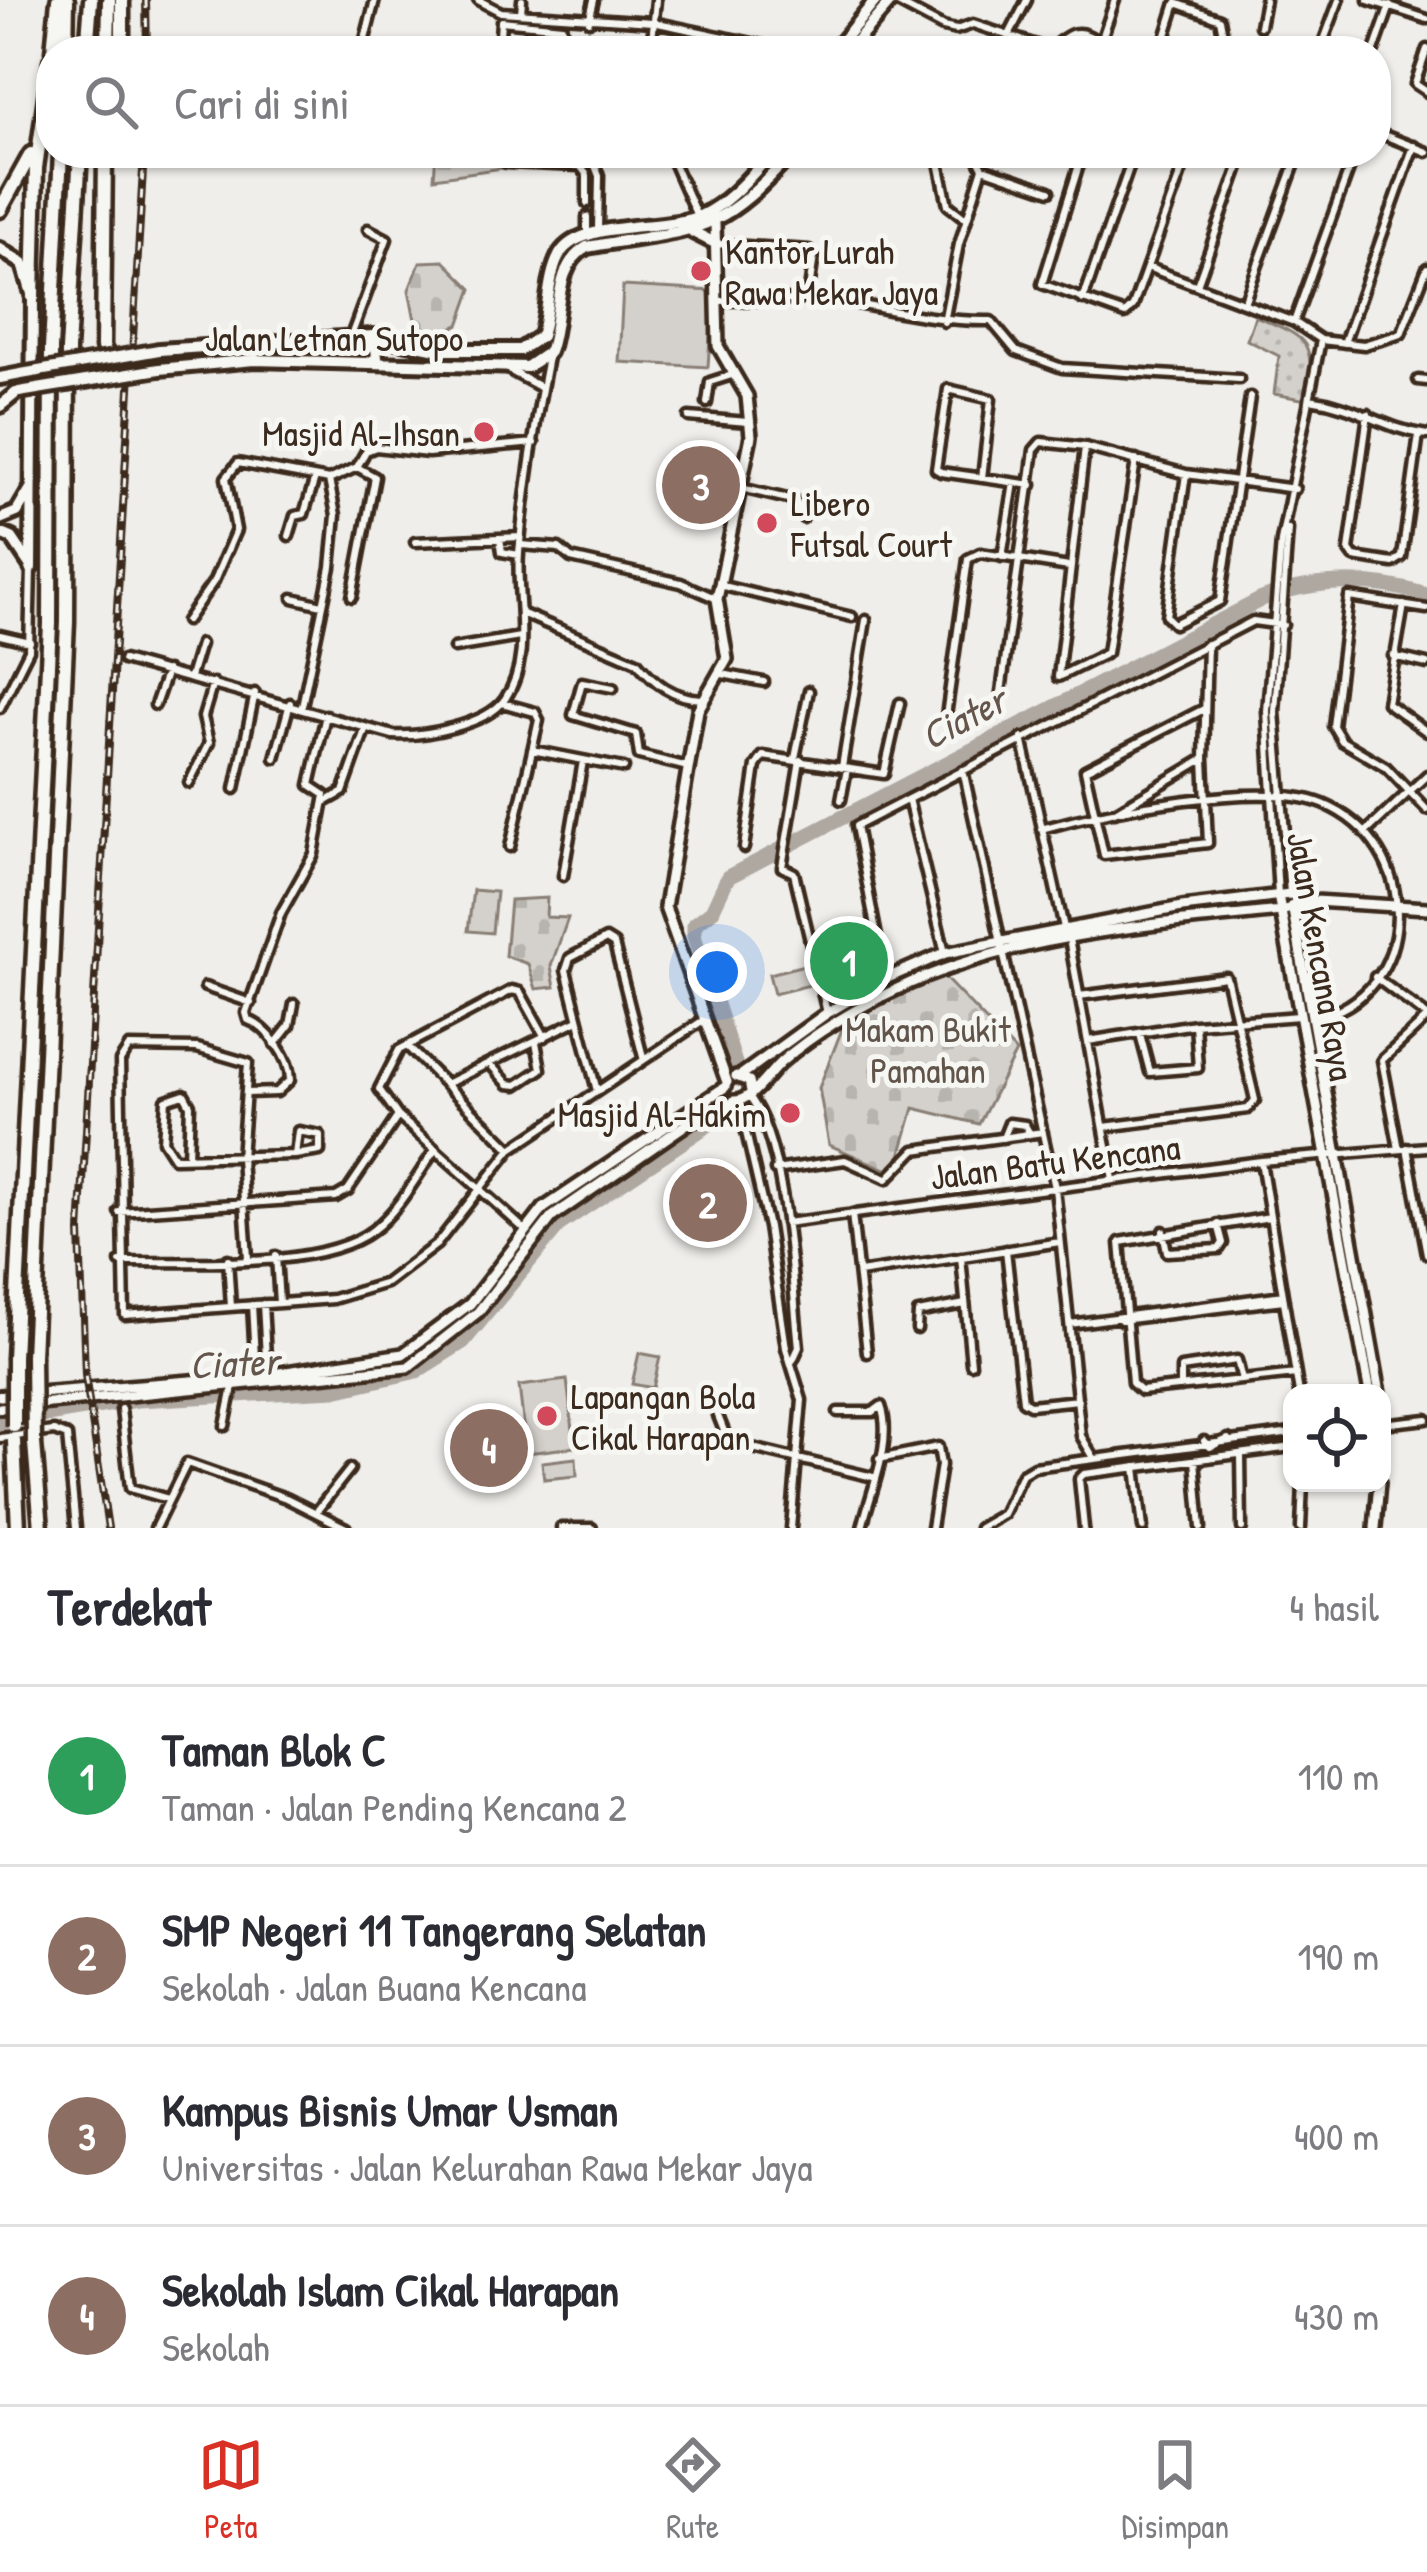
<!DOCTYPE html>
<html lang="id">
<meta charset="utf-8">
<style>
:root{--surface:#fff;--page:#f7f7f7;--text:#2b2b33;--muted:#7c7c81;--line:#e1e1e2;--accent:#d93025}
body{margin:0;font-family:"Patrick Hand",sans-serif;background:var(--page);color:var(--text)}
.controls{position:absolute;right:36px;bottom:36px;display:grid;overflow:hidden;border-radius:24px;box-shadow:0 3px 9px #0004}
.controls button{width:108px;height:108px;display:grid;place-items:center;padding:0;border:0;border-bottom:3px solid var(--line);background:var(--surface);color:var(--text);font:60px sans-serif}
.you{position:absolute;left:717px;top:972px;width:42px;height:42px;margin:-30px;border:9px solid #fff;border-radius:50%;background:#1a73e8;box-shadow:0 0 0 18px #1a73e833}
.badge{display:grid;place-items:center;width:78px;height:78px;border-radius:50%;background:var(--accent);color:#fff;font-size:39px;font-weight:700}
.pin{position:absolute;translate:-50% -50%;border:6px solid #fff;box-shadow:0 3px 12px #0006}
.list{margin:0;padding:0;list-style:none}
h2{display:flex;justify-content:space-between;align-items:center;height:156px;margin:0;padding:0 48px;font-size:51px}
h2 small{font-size:39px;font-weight:400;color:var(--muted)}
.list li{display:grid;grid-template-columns:78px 1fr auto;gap:36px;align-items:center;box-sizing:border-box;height:180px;padding:0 48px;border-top:3px solid var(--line)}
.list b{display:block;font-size:45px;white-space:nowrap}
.list p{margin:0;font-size:39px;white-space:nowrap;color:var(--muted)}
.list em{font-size:39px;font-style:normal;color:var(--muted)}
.icon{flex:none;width:66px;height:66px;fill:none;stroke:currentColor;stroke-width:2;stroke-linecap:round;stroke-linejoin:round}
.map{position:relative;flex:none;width:1427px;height:1528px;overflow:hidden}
.search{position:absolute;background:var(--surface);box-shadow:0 3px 9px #0004;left:36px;right:36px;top:36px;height:132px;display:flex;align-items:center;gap:30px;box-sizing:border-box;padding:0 42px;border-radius:48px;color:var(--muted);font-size:45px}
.sheet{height:876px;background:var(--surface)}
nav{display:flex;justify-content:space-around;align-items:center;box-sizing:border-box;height:168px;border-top:3px solid var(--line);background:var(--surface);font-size:33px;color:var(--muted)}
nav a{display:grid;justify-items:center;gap:6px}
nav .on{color:var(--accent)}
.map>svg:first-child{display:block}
.grass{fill:url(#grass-dots);stroke:#887e75;stroke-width:3}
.cemetery{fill:url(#cemetery-stones);stroke:#887e75;stroke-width:3}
.garden{fill:#d4d1cc;stroke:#887e75;stroke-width:3}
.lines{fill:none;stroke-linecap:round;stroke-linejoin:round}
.river{stroke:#afa8a1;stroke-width:15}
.street-casing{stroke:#3b2a1e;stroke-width:15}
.secondary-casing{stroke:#3b2a1e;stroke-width:18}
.primary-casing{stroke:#3b2a1e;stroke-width:20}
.highway-casing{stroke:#3b2a1e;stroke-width:21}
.street{stroke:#f6f6f2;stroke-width:6}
.secondary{stroke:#f6f6f2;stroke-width:9}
.primary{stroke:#f6f6f2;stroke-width:10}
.highway{stroke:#f6f6f2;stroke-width:12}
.rail-casing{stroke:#3b2a1e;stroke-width:8}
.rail{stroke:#f6f6f2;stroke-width:3;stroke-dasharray:9;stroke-linecap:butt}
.primary-bridge-casing{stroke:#3b2a1e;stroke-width:20;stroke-linecap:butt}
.highway-bridge-casing{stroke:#3b2a1e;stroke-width:21;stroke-linecap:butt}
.primary-bridge{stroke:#f6f6f2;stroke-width:10}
.highway-bridge{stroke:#f6f6f2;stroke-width:12}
.poi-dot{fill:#d1495b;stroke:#f6f6f2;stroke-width:4.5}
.labels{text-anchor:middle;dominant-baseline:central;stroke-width:10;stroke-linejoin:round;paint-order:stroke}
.poi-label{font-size:36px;fill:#3b2a1e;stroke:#f6f6f2;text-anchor:start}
.street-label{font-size:36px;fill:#3b2a1e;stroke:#f6f6f2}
.park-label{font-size:36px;fill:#61544a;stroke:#f6f6f2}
.water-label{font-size:39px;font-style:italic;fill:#64564c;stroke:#f6f6f2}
</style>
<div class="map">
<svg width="1427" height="1528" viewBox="0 0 1427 1528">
<defs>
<pattern id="grass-dots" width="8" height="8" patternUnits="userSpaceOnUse" patternTransform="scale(3)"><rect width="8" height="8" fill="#d4d1cc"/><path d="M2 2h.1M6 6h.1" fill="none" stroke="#b7b4af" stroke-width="1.8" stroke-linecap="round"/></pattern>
<pattern id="cemetery-stones" width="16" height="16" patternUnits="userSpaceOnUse" patternTransform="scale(3)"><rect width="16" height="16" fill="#d4d1cc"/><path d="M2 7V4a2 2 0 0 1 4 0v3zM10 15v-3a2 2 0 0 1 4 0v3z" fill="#b7b4af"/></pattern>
</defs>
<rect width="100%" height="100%" fill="#efeeea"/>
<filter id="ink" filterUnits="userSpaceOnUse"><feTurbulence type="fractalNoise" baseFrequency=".00833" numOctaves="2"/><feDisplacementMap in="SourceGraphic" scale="24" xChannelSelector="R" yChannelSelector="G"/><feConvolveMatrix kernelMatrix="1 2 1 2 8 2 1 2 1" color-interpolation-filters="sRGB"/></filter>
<g filter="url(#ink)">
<path class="grass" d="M 1255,316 C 1310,339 1315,340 1307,400 L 1274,394 L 1279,356 L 1247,340 Z
M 871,934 L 879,977 L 831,1000 L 819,946 Z"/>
<path class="cemetery" d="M 436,153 L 507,153 L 509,167 L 434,178 Z
M 444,261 L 472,289 L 459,325 L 439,333 L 416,325 L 409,290 L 420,262 Z
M 547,898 L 546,917 L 568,918 L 551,966 L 555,987 L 536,989 L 528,964 L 505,956 L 510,900 Z
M 943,976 L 1016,1052 L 979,1124 L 914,1108 L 895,1173 L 829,1145 L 819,1088 L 844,1024 L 875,1004 Z"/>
<path class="garden" d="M 623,286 L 713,291 L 708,367 L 619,362 Z
M 473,890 L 496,892 L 492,933 L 468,931 Z
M 804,965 L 810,985 L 774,994 L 769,974 Z
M 717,1165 L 721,1195 L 703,1198 L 698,1168 Z
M 639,1353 L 660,1357 L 653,1388 L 632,1384 Z
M 567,1380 L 575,1447 L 527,1453 L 519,1386 Z
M 576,1458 L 577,1476 L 544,1479 L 542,1462 Z"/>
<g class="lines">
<path class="river" d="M 737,1069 L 694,936 L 694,925 L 712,911 L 728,877 L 1262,599 C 1317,578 1371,578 1427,595
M 0,1423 L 137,1400 L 335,1390 L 417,1371 L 463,1342 L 560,1224 L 732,1109"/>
<defs>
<path id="street" d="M 478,0 L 501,12 L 653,22 L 791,51
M 892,0 L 943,27 L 956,30 L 973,24 L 1046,48
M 1368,0 L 1427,19
M 1176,3 L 1220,19 L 1226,51
M 521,13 L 522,0
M 589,21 L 594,0
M 1260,26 L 1265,0
M 1009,35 L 1027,0
M 1101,41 L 1115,0
M 1427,49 L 1415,84 L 1427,92
M 362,51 L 375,0
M 499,51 L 501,21 L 562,27 L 560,51
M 651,51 L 656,0
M 1046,51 C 1063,43 1071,22 1096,40
M 1089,51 L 1096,40 L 1136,51
M 1161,51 L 1176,3
M 1320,51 L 1339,0
M 1374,51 L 1390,6
M 1376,132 L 1427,152
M 501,153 L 506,163 L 580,166 L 587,175 L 587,203
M 590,153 L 599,176 L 598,230
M 669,153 L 696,214
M 937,153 L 948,205 L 966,219
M 1079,165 L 1042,284 L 1125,314 L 1133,306 L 1188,153
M 983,168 L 1050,191
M 587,234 L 587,217
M 717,244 L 809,250 L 814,256 L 808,296 C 870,304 928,322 991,321 L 1016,351 L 1062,368 L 1239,379
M 1147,267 L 1294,322 L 1321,340 L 1364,345 L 1401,334 L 1427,268
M 1197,285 L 1244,153
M 1083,300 L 1129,168
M 717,301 L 798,300 L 808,296
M 1244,303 L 1299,153
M 944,322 L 959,244 L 983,168 L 975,153
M 1294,322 L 1355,153
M 351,336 L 387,239 L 368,229
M 1344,343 L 1414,146
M 509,370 L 542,388
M 1418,380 L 1427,381
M 1310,399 C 1360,406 1380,428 1427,435
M 707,403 L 710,382 L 735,374
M 1368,414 L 1349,550 L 1354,557 L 1393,563 L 1402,557 L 1419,434
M 689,417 L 748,422
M 1085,447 L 1058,677 L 1107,653 L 1136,460
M 1186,474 L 1166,616 L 1174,624 L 1220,601 L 1250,397
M 982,478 L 991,399 L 948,389 L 936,469 L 941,472 L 1032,485
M 741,488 L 796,501 L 803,518
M 1288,529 L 1275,712 L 1290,893
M 289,536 L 295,516 L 304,514 L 315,478
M 500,538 L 502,552 L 519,555
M 415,542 L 520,537
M 521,545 L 559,548 L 571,558 L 681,583 L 717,599
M 980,553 L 1019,559 L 999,707 L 995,714 L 959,728 L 946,716 L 968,559 Z
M 1002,557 L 1014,483
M 1069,567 L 1019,559 L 1034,450 L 1041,442 L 1085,447 L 1186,474 L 1295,489
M 719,585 L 852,617
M 352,597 L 375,477 L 357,467
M 293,598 L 322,605
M 1404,605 L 1387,703 L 1427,732
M 1427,609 L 1349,597 L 1333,726 L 1342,741 L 1386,767 L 1427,810
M 521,613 L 637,662 C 654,683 673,698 702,699
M 186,621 L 214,581 L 236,530 L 226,478 L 238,463 L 329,480 L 357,467 L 366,451 L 376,447 L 428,453 L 534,443
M 0,635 L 30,642
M 454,648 L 520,637
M 1393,656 L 1427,664
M 123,660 L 393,735 C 423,737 487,725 505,699 C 534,657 515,599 519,553 C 525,486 536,418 549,352
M 722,674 L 764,682
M 190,677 L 200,644
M 613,688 L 582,682 L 573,715 L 636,734 L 639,755 L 688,767
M 502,703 L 535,712 L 539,720 L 510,847
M 155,705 L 167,671
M 302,706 L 331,567 L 336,515 L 329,480
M 0,708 L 29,650 L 31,568
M 1204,709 L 1085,770 L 1104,855 L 1208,843 L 1204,759 L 1207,644
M 1022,738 L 1064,928
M 532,750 L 624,768
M 275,758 L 290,703
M 795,758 L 809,691
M 800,760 L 782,867 L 794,873 L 827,1013
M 842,767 L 866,620
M 963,770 L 1055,1188 L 1081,1436 L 1094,1458
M 189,783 L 209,743 L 203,717 L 213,683
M 235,789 L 255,693
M 908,799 L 945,953
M 841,800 L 847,769
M 325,802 L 343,792 L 365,730
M 1115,812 L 1204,759
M 1041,829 C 1105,811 1262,779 1323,804 C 1423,845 1423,994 1314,1019
M 1366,832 L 1427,775
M 744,848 L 756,766 L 763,756 L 884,774 L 900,703
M 563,876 L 583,761
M 1278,895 L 1267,711 L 1281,541 L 1321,340
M 1069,939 L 1113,1179
M 1375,977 L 1427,1016
M 885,979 L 856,826 L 1253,621 L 1283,625
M 205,987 L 251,1003
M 1079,996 L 1226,977 L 1255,1100 L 1248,1109 L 1104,1127
M 1140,1034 L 1150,1072 L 1198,1068 L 1195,1024
M 1088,1041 L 1195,1024 L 1299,1016
M 275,1044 L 290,1025 L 294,1004
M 408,1047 L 511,1149
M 491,1065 L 508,1084 L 517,1085 L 541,1069 L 536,1042
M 446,1084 L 578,1020
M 597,1091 L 566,970 L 570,958 L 606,939 L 614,944 L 643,1057
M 247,1093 L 277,1092 L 290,1080 C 290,1058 268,1027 248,1020 L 246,1013 L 281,913 L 314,854 L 325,795 L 310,785 L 326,715
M 749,1096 C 787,1144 792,1285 799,1347 L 793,1360
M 739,1102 L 768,1227 L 786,1348 L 802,1400 L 791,1528
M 1003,1138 L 1009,1123 L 1025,1125 L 1030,1134
M 1407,1148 L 1427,1254
M 1399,1149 L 1382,1060 L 1427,1018
M 188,1157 L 190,1105 L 184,1094 L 166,1100 L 163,1141 L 174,1158 L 295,1155 L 298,1131 L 320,1135 L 320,1151 L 295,1155
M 1261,1161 L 1299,1393
M 775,1170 L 845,1160 L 887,1179 L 915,1150 L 1043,1132
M 119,1212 L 336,1197 L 348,1190 L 398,1116
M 852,1214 L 867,1353
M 1270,1217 L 1120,1242 L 1132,1383 L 1141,1391 L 1296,1374
M 786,1223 L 1261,1161 L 1427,1147
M 524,1229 L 398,1116 L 379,1089 L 399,1050 L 512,990 L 520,992 L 545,1037
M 1163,1231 L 1167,1252 L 1219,1249 L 1223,1243 L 1218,1224
M 1006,1250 L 1023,1401 L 1030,1405 L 1078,1400
M 276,1256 L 279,1303
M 961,1257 L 971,1364
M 248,1258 L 241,1158 L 248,1063 L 197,1048 L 129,1047 L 120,1061 L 125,1315 L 333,1299 L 386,1283 L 437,1244 L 511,1149 L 702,1021
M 228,1259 L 231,1307
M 120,1262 C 186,1261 320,1271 373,1230 C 399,1210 416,1177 435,1150
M 859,1273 L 1060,1242
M 263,1304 L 267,1375
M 252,1305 L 256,1375
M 1121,1320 L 1284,1300
M 1070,1324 L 1283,1295
M 917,1329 L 918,1313 L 965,1304
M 1181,1387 L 1181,1368 L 1237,1360 L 1242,1380
M 711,1398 L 726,1436 L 736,1444 L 873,1477
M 121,1409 L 130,1488 L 168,1499
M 838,1412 L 873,1412 L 881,1406 C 894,1442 870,1492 862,1528
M 1382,1424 L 1427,1419
M 225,1426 L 233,1387
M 0,1438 L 54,1431 L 67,1436 L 76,1528
M 1204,1441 L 1210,1447 L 1228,1439
M 1241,1455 L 1242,1528
M 879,1459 L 938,1447 L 941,1465 L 931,1528
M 1195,1460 L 1201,1528
M 1136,1467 L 1143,1528
M 316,1512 L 350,1469
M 155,1528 L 187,1463 L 286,1498 L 346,1528
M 561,1528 L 592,1528
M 979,1528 L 1003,1514 L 1022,1474 L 1034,1467 L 1292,1433
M 1084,1528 L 1079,1479 L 1084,1474 L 1292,1447
M 1301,1528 L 1303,1483"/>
<path id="secondary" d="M 715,224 L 718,346 L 747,396 L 751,436 L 717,599 L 727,659 L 698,710 L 665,907 L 727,1082
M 1278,895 L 1370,1393
M 1292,905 L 1380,1393
M 736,1076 L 749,1081 L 751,1091
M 740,1076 L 827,1013 L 885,979 L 945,953 L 1182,907 L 1290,894 L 1315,901 L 1427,908
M 734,1101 C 752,1101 767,1075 781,1062 C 813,1034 858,1007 897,989 C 1016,934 1153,924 1281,911 L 1315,901
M 0,1396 L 267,1375 L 403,1354 L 470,1304 L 544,1208 L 725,1087
M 1382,1406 L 1382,1418
M 0,1408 L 408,1367 L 478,1312 L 552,1217 L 691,1121 L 736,1102
M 1375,1528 L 1379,1483"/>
<path id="primary" d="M 834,51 L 876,0
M 848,51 L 892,0
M 693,232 L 717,244
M 0,249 L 23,264 L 33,297 L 31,568
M 358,342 L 376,347 L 377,358 L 368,363
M 159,350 L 373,336 L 442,350 L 520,350 L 541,336 C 549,310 547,277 560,254 C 581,219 666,232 702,215 C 730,202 751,175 772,153
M 159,369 L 254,360 L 527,367 L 549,352 C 562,318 552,266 587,247 C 693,228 715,240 792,153
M 0,378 L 21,374
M 0,406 L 16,393
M 0,519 L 17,512 L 30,490
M 0,533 L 12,538 L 30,565"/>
<path id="highway" d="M 53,51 L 58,0
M 66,51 L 67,0
M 87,51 L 91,0
M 108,51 L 109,0
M 122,51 L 122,0
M 105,153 L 103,347 L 109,358
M 0,210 L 31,154
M 33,297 L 36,168 L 51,61
M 33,1356 L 67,622 L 68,350 L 80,153
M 14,1357 L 50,624 L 51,349 L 61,153
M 14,1441 L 18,1528
M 34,1443 L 41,1528"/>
</defs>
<use href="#street" class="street-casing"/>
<use href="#secondary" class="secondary-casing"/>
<use href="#primary" class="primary-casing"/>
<use href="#highway" class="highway-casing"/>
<use href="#street" class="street"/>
<use href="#secondary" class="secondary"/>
<use href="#primary" class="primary"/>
<use href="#highway" class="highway"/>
<defs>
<path id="rail" d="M 146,0 L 147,51
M 108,1528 L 85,1375 L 80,1232 L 144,153"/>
</defs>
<use href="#rail" class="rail-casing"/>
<use href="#rail" class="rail"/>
<defs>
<path id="primary-bridge" d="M 21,374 L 159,350
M 19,392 L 159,369"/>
<path id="highway-bridge" d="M 33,1356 L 34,1443
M 14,1357 L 14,1426"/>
</defs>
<use href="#primary-bridge" class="primary-bridge-casing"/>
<use href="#highway-bridge" class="highway-bridge-casing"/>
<use href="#primary-bridge" class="primary-bridge"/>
<use href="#highway-bridge" class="highway-bridge"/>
</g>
</g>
<g class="poi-dot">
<circle cx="701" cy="271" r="12"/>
<circle cx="484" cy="432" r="12"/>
<circle cx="767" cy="523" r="12"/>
<circle cx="790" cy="1113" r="12"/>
<circle cx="547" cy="1416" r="12"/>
</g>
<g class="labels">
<g class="poi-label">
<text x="725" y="250">Kantor Lurah<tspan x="725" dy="41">Rawa Mekar Jaya</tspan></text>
<text x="460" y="432" text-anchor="end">Masjid Al-Ihsan</text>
<text x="791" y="502">Libero<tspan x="791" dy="41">Futsal Court</tspan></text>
<text x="766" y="1113" text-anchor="end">Masjid Al-Hakim</text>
<text x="571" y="1395">Lapangan Bola<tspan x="571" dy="41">Cikal Harapan</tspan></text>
</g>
<g class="street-label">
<text x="334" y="337">Jalan Letnan Sutopo</text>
<text transform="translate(1322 956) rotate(80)">Jalan Kencana Raya</text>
<text transform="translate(1055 1161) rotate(-7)">Jalan Batu Kencana</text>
</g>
<g class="park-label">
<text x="928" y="1028">Makam Bukit<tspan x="928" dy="41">Pamahan</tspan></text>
</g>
<g class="water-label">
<text transform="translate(963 717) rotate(-28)">Ciater</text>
<text transform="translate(234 1362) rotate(-3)">Ciater</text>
</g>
</g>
</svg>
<div class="controls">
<button><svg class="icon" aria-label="locate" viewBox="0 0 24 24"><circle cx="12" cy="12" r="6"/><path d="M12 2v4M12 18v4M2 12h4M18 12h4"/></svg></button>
</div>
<div class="you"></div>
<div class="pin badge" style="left:849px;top:961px;background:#2e9e5b">1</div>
<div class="pin badge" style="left:708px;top:1203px;background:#8d6e63">2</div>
<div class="pin badge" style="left:701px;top:485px;background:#8d6e63">3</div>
<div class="pin badge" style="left:489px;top:1448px;background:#8d6e63">4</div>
<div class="search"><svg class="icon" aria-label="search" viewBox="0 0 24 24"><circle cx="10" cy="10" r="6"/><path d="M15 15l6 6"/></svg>Cari di sini</div>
</div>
<section class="sheet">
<h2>Terdekat<small>4 hasil</small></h2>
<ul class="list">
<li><span class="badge" style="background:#2e9e5b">1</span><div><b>Taman Blok C</b><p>Taman · Jalan Pending Kencana 2</p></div><em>110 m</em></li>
<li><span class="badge" style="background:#8d6e63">2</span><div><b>SMP Negeri 11 Tangerang Selatan</b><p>Sekolah · Jalan Buana Kencana</p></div><em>190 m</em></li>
<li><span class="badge" style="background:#8d6e63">3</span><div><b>Kampus Bisnis Umar Usman</b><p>Universitas · Jalan Kelurahan Rawa Mekar Jaya</p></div><em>400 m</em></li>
<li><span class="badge" style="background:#8d6e63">4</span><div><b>Sekolah Islam Cikal Harapan</b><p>Sekolah</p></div><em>430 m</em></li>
</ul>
</section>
<nav>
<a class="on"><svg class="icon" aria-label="map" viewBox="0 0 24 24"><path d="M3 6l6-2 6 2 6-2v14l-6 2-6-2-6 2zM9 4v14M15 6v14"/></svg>Peta</a>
<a><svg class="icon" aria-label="directions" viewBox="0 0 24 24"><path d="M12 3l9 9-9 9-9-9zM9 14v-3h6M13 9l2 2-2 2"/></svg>Rute</a>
<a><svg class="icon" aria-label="saved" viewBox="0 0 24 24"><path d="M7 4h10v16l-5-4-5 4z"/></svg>Disimpan</a>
</nav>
